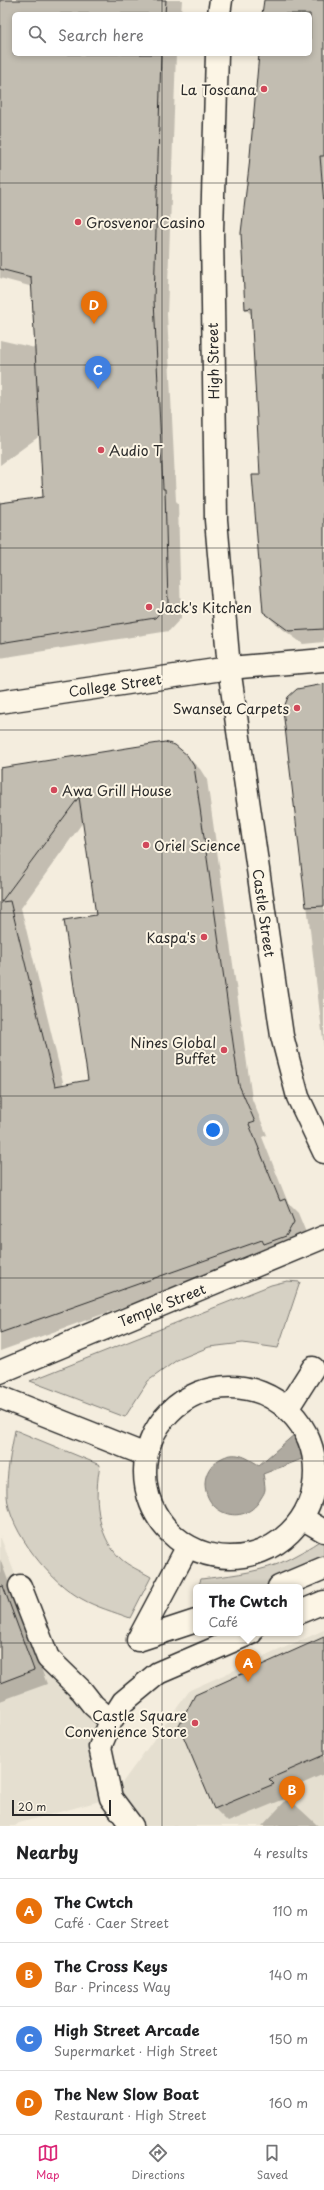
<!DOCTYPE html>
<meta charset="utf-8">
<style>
:root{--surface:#fff;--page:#f6f6f6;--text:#202124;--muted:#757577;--line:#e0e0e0;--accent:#db2777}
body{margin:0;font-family:"Playpen Sans",sans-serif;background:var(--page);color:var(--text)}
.scale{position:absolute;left:12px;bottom:10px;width:99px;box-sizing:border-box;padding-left:4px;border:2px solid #2b2b2b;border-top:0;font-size:11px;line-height:14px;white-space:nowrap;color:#2b2b2b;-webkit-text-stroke:3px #fcf5e5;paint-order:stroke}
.you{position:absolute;left:213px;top:1130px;width:14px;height:14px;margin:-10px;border:3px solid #fff;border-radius:50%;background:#1a73e8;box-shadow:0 0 0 6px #1a73e833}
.badge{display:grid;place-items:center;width:26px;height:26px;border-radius:50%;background:var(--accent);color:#fff;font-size:13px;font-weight:700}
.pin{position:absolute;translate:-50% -33px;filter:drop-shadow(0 1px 2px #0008)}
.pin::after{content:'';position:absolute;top:21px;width:14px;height:12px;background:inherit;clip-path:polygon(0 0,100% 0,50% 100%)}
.popup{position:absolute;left:193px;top:1584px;width:110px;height:52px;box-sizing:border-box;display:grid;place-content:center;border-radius:6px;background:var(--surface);filter:drop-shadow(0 1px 3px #0005);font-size:13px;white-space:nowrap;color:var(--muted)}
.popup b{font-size:15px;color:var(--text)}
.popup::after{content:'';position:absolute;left:50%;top:100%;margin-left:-8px;border:8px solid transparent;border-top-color:var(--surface)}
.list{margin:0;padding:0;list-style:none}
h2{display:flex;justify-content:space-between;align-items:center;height:52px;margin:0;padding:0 16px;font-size:17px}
h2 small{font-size:13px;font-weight:400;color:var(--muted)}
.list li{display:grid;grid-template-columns:26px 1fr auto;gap:12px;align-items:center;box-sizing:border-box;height:64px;padding:0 16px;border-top:1px solid var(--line)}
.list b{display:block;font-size:15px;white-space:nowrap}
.list p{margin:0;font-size:13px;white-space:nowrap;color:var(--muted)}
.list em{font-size:13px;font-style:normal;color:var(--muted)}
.icon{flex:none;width:22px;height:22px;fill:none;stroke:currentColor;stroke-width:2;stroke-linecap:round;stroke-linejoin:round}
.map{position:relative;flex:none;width:324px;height:1826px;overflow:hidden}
.search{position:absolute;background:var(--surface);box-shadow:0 2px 6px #0003;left:12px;right:12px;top:12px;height:44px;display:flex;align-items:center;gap:10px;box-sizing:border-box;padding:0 14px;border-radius:6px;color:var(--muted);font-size:15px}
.sheet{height:308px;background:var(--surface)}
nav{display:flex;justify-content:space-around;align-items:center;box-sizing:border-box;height:56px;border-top:1px solid var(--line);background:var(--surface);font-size:11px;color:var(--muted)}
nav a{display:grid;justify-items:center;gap:2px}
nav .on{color:var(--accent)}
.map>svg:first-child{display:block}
.built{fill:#e5dfd0}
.green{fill:#d6d1c4;stroke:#807e78}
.water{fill:#afaaa0;stroke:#7a7771}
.shadow{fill:#0003;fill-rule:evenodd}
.building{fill:#c2bdb1;stroke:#2b2b2b;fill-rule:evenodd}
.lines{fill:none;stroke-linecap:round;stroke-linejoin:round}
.minor-casing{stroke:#2b2b2b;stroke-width:25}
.major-casing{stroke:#2b2b2b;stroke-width:25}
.minor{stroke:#fcf5e5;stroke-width:22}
.major{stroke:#fcf5e5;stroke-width:22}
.grid{fill:none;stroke:#2b2b2b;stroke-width:1;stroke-opacity:0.55}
.poi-dot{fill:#d1495b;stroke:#fcf5e5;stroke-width:1.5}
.labels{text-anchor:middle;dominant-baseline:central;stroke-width:4;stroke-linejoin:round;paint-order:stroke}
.poi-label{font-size:14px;fill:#2b2b2b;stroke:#fcf5e5;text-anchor:end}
.street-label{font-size:14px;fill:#2b2b2b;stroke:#fcf5e5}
</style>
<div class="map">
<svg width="324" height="1826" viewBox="0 0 324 1826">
<rect width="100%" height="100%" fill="#f4edde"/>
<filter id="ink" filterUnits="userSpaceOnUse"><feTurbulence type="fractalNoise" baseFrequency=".025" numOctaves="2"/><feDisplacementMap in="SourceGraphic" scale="8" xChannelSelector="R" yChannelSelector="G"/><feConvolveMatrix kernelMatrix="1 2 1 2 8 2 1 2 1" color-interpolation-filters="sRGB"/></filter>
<g filter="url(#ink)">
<path class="built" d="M 0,1536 L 48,1658 L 111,1721 L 111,1798 L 190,1690 L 324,1630 L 324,1826 L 132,1826 L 111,1798 L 19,1823 L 15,1826 L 0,1826 Z"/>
<path class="green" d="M 287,1281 L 300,1282 L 278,1348 L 243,1343 L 209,1347 L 177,1360 L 148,1381 L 125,1417 L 30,1381 L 271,1285 Z
M 15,1430 L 100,1465 C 94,1495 96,1535 120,1558 C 128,1566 141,1571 151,1577 L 130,1618 C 114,1612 96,1607 82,1599 C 51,1583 9,1531 7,1496 C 6,1474 11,1452 15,1430 Z
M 324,1538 L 324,1563 L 267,1587 L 198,1587 L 201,1579 C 226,1576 253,1573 278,1564 C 294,1557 309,1548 324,1538 Z"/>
<path class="water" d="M 295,1434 L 298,1439 L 302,1459 L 263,1474 C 264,1479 265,1485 265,1489 C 265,1492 263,1495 261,1498 C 246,1527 206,1516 205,1484 C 205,1473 211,1464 220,1459 C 236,1450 245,1457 259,1465 Z"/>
<path class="shadow" d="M 0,0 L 182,0 L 181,14 L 14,14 L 14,54 L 176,54 L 167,314 L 176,501 L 178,503 L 181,618 L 169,631 L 0,658 L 0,504 L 44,498 L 41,435 L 0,465 L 0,340 L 35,348 L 33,287 L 0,278 Z
M 265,0 L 324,0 L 324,642 L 303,644 L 277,625 L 264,612 L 261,476 L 252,315 L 245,309 L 250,167 L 260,54 L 310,54 L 310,14 L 264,14 Z
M 324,689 L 324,1048 L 284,710 Z
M 186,756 L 200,769 L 207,780 L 252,1099 L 267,1135 L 262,1137 L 288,1203 L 298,1213 L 307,1235 L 274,1253 L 0,1351 L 0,769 ZM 83,822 L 97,916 L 89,1081 L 64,1086 L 21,908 Z
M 0,1559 L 47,1684 L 0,1701 Z
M 324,1638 L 324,1774 L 281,1793 L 287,1798 L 228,1822 L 215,1809 L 180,1726 Z
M 288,1798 L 314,1822 L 318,1826 L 262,1826 Z"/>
<path class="building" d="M 0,0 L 166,0 L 165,14 L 14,14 L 14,54 L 161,54 L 154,300 L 163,489 L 165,489 L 168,604 L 155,618 L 0,643 L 0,503 L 43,497 L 31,277 L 0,269 Z
M 264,0 L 324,0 L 324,156 L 320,156 L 324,203 L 324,629 L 289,631 L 263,612 L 252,475 L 260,475 L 251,308 L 245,309 L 241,233 L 249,167 L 259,54 L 310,54 L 310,14 L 262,14 Z
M 324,684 L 324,906 L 306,907 L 283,710 L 288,697 L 297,689 Z
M 165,742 L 175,745 L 187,755 L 194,766 L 239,1085 L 255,1122 L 249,1124 L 280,1201 L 285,1199 L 294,1222 L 286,1236 L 264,1244 L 262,1240 L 0,1333 L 0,768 ZM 79,797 L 96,915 L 64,920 L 88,1080 L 55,1086 L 10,901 L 1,902 Z
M 3,1586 L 34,1670 L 0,1683 L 0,1587 Z
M 324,1637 L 324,1755 L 269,1779 L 274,1784 L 214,1809 L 179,1726 L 195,1695 Z"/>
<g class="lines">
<defs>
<path id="minor" d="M 229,668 L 324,660
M 0,1372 L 324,1237
M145 1472a85 85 0 1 1 170 0a85 85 0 1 1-170 0Z
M 0,1397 L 146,1455
M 287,1409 L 313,1368
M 302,1518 L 324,1531
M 20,1586 L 48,1658 L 82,1691 L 93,1705 L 111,1721
M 279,1587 L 324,1568
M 300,1612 L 324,1602
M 138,1640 L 188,1546
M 138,1640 L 196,1621
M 132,1826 L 111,1798 L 100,1747 L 111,1721 L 123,1702 L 158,1673 L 251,1633"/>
<path id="major" d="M 219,14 L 221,0
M 217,54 L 212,231 L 216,520 L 229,668 L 282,1036 L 298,1097 L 324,1152
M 0,702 L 229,668"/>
</defs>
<use href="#minor" class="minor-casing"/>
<use href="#major" class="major-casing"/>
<use href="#minor" class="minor"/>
<use href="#major" class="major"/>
</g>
</g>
<path class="grid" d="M 162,0 L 162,14M 162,54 L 162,1826M 0,183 L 324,183M 0,365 L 324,365M 0,548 L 324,548M 0,730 L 324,730M 0,913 L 324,913M 0,1096 L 324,1096M 0,1278 L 324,1278M 0,1461 L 324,1461M 0,1643 L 324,1643"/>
<g class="poi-dot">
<circle cx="264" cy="89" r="4"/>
<circle cx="78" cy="222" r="4"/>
<circle cx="101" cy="450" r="4"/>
<circle cx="149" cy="607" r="4"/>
<circle cx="297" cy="708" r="4"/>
<circle cx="54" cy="790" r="4"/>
<circle cx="146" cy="845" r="4"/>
<circle cx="204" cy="937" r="4"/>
<circle cx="224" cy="1050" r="4"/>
<circle cx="195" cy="1723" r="4"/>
</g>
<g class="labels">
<g class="poi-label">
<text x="256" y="89">La Toscana</text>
<text x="86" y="222" text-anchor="start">Grosvenor Casino</text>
<text x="109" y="450" text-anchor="start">Audio T</text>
<text x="157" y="607" text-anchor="start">Jack's Kitchen</text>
<text x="289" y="708">Swansea Carpets</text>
<text x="62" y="790" text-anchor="start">Awa Grill House</text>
<text x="154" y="845" text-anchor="start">Oriel Science</text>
<text x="196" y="937">Kaspa's</text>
<text x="216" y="1042">Nines Global<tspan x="216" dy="16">Buffet</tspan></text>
<text x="187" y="1715">Castle Square<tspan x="187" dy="16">Convenience Store</tspan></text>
</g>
<g class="street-label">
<text transform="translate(213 361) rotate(-91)">High Street</text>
<text transform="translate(115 685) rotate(-8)">College Street</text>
<text transform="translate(264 913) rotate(82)">Castle Street</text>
<text transform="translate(162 1305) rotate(-22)">Temple Street</text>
</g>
</g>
</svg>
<div class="scale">20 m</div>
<div class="you"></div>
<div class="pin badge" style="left:248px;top:1682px;background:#e8710a">A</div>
<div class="popup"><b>The Cwtch</b>Café</div>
<div class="pin badge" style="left:292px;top:1809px;background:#e8710a">B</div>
<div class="pin badge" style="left:98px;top:389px;background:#3f7fe0">C</div>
<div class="pin badge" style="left:94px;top:324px;background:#e8710a">D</div>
<div class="search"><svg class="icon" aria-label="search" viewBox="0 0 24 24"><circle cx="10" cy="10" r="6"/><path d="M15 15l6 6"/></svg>Search here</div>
</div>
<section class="sheet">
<h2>Nearby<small>4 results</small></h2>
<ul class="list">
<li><span class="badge" style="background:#e8710a">A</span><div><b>The Cwtch</b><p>Café · Caer Street</p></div><em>110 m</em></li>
<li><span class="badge" style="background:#e8710a">B</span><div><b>The Cross Keys</b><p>Bar · Princess Way</p></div><em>140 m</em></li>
<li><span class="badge" style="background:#3f7fe0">C</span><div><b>High Street Arcade</b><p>Supermarket · High Street</p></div><em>150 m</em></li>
<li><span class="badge" style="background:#e8710a">D</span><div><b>The New Slow Boat</b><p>Restaurant · High Street</p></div><em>160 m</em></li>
</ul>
</section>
<nav>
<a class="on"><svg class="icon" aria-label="map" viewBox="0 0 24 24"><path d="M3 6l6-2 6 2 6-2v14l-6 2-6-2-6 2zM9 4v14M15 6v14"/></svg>Map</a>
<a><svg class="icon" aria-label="directions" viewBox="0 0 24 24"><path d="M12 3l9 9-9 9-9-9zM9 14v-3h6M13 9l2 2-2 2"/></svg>Directions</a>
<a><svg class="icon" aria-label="saved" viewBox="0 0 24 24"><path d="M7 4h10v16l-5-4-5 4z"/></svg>Saved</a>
</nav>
